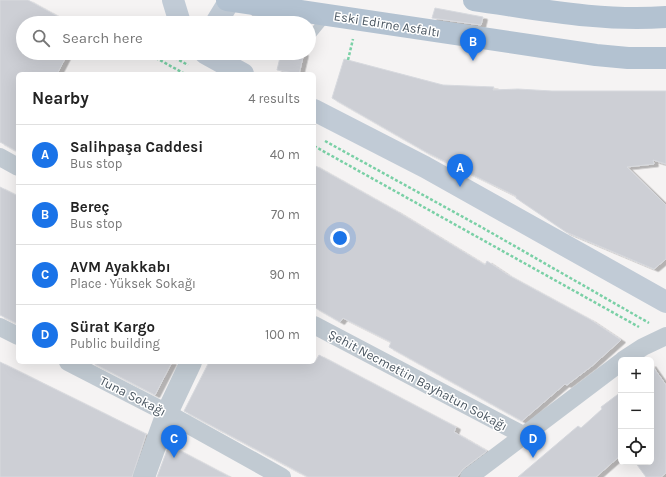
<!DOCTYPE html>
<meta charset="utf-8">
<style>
:root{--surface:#fff;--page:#f6f6f6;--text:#222;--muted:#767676;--line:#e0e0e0;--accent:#1a73e8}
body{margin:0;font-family:Karla,sans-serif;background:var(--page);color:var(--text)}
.controls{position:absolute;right:12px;bottom:12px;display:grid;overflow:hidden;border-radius:6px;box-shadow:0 4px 16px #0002}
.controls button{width:36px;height:36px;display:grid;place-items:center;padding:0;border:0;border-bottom:1px solid var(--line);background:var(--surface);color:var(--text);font:20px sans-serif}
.you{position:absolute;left:340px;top:238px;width:14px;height:14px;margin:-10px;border:3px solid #fff;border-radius:50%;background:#1a73e8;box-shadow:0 0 0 6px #1a73e833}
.badge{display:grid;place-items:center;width:26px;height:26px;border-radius:50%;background:var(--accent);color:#fff;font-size:13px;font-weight:700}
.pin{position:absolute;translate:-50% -33px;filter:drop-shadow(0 1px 2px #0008)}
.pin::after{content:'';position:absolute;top:21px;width:14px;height:12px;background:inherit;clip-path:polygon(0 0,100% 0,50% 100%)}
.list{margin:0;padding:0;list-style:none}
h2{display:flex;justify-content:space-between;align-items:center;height:52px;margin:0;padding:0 16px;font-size:17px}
h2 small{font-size:13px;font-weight:400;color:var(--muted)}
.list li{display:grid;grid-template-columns:26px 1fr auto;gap:12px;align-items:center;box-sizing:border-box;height:60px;padding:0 16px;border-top:1px solid var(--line)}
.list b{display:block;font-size:15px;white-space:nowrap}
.list p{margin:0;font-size:13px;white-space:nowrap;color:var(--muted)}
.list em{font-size:13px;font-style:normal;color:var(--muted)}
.icon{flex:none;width:22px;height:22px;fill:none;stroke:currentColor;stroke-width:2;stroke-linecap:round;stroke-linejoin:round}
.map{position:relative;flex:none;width:666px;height:477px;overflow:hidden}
.search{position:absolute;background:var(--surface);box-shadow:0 4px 16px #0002;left:16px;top:16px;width:300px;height:44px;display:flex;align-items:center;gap:10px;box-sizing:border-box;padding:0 14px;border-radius:22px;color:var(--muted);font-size:15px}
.panel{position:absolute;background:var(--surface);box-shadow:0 4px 16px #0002;left:16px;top:72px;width:300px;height:292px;border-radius:6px}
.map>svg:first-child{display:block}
.building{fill:#cdcfd5;stroke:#d7d9de;filter:url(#shadow)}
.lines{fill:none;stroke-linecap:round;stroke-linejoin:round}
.path{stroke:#7ad0a6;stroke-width:2.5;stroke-dasharray:3 2;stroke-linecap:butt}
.service{stroke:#c1cad2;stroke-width:9}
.minor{stroke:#c1cad2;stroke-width:18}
.tertiary{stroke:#c1cad2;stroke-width:22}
.secondary{stroke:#c1cbd6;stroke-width:22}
.primary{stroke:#b3c2d1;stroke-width:22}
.labels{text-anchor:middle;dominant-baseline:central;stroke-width:3;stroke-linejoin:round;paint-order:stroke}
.street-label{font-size:13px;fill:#4a5661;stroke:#fff}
</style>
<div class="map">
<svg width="666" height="477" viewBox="0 0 666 477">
<defs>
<filter id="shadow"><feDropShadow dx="4.5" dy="2.5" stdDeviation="0" flood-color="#0004"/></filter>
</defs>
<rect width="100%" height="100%" fill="#f5f3f3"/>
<path class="building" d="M 0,0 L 28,0 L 70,23 L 23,23 L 23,53 L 68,53 L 57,74 L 18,74 L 18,152 L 0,142 Z
M 435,8 L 483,17 L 481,25 L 432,18 Z
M 281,53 L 304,53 L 299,74 L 277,70 Z
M 344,59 L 443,85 L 494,87 L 493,90 L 518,89 L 552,91 L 666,91 L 666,164 L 653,160 L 654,164 L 627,167 L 666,205 L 666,259 L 654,269 L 566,232 L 516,198 L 516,196 L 426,152 L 332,98 Z
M 314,165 L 398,212 L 485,265 L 487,261 L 508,275 L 591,320 L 621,340 L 592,366 L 567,385 L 565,384 L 522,421 L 389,347 L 391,342 L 343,318 L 340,322 L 314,307 Z
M 0,187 L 18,196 L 18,324 L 0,315 Z
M 319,355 L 456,427 L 454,432 L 487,451 L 463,469 L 457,477 L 308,477 L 184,411 L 209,362 L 315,362 Z
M 0,362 L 146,434 L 132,477 L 0,477 Z
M 91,362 L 172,362 L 155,395 Z
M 651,364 L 666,385 L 666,473 L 661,477 L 646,477 L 635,462 L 651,462 Z
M 621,392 L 621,455 L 596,477 L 518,477 L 578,426 L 581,428 L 602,409 L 601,407 Z
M 169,445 L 230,477 L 157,477 Z"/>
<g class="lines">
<path class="path" d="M 147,53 L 185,74
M 166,53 L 188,65
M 348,60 L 353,39
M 325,141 L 483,228 L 649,323
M 314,146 L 639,327"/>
<path class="service" d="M 250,7 L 265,23
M 309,38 L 327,16"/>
<path class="minor" d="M 0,157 L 18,167
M 314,325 L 523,435
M 0,327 L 18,336
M 623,360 L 643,347 L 666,336
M 68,362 L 167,413 L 282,477
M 469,477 L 621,362"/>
<path class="tertiary" d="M 144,477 L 167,413 L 191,362"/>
<path class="secondary" d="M 173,0 L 180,23
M 216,23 L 230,0
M 205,53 L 243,74
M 314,110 L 425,167 L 666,302"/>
<path class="primary" d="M 227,0 L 596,55 L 628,58 L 666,58
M 474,0 C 538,9 601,22 666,17"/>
</g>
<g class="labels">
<g class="street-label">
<text transform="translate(387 24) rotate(9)">Eski Edirne Asfaltı</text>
<text transform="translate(418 380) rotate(28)">Şehit Necmettin Bayhatun Sokağı</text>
<text transform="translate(133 396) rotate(27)">Tuna Sokağı</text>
</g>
</g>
</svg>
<div class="controls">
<button>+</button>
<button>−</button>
<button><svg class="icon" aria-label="locate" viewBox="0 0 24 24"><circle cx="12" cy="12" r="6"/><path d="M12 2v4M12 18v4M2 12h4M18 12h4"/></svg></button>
</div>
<div class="you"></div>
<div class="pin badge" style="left:460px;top:187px">A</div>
<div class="pin badge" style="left:473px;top:61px">B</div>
<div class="pin badge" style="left:174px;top:458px">C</div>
<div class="pin badge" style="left:533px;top:458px">D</div>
<div class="search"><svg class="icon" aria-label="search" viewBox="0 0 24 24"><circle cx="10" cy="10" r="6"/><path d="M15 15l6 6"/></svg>Search here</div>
<section class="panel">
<h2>Nearby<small>4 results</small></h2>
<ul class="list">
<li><span class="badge">A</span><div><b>Salihpaşa Caddesi</b><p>Bus stop</p></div><em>40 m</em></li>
<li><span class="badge">B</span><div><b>Bereç</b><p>Bus stop</p></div><em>70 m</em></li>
<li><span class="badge">C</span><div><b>AVM Ayakkabı</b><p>Place · Yüksek Sokağı</p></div><em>90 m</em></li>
<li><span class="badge">D</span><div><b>Sürat Kargo</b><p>Public building</p></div><em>100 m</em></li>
</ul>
</section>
</div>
